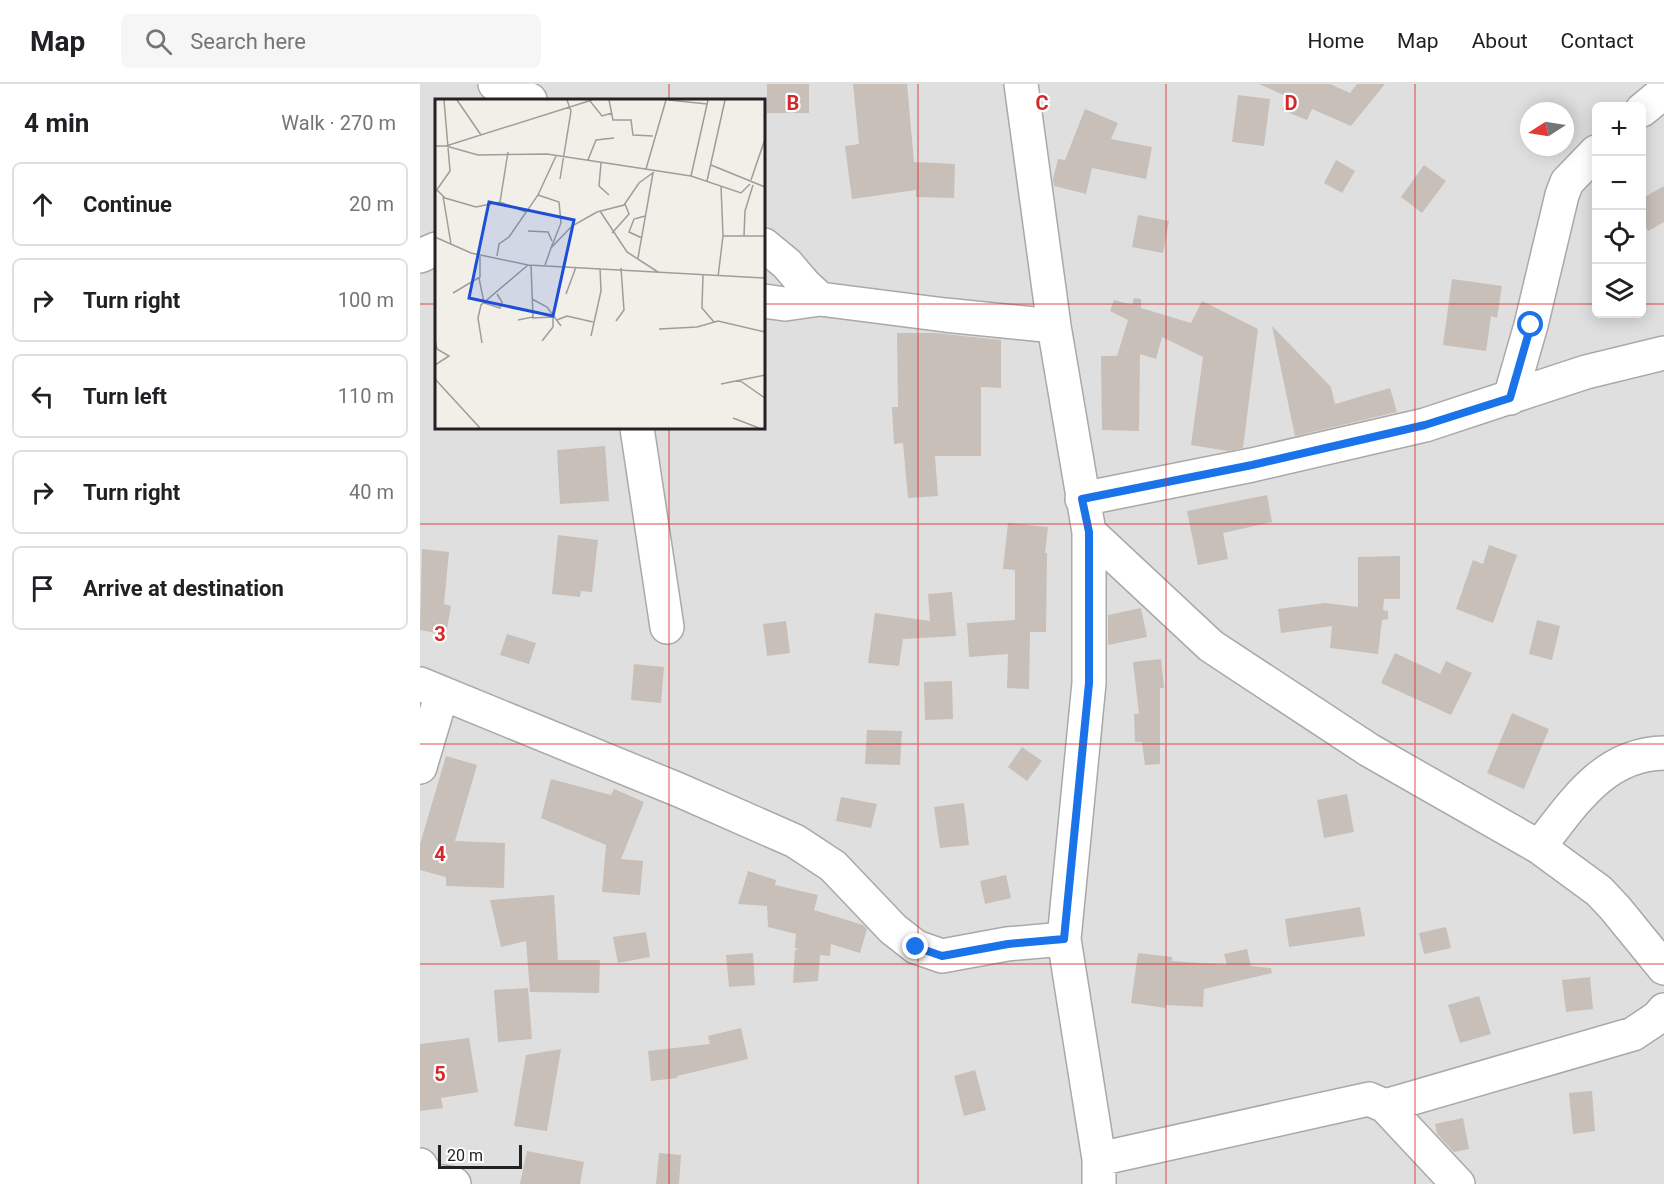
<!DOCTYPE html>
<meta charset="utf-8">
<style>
:root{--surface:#fff;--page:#f6f6f6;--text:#202124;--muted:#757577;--line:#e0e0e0}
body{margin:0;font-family:Roboto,sans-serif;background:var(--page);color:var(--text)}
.controls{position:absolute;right:18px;top:18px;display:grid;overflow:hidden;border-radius:9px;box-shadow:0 3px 15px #0003}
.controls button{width:54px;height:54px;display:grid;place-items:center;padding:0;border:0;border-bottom:2px solid var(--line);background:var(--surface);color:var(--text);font:30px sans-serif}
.compass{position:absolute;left:1100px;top:18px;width:54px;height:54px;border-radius:50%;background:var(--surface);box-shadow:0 3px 15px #0003;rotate:258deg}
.scale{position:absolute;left:18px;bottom:15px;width:84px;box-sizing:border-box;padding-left:6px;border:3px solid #222;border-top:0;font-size:16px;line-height:21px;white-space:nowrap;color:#222;-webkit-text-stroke:4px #fff;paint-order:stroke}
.stop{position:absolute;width:18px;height:18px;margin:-14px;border:4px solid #1a73e8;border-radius:50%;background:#fff}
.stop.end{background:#1a73e8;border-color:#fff;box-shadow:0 2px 6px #0008}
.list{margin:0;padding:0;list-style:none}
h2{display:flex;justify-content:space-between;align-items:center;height:78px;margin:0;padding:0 24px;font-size:26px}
h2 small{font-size:20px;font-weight:400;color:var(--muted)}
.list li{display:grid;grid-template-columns:39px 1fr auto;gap:18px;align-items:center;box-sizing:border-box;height:84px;margin:0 12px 12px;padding:0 12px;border:2px solid var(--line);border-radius:9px}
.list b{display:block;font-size:22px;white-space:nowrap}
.list em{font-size:20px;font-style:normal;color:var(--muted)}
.icon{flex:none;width:33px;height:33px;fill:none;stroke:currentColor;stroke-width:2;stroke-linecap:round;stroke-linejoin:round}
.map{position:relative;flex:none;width:1244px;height:1100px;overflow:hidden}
header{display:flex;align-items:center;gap:36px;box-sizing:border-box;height:84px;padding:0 30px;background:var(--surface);border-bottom:2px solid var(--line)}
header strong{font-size:28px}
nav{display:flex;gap:33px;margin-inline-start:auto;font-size:21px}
.search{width:420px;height:54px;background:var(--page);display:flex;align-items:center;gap:15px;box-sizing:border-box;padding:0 21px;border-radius:9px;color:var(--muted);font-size:22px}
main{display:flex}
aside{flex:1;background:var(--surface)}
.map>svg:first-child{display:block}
.residential{fill:#e0dfdf;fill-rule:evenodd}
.building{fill:#c7bfb8}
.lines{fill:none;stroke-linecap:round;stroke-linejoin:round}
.minor-casing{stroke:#a9a9a9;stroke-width:36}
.minor{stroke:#fff;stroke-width:33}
.route{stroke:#1a73e8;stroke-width:8}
.grid{fill:none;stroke:#d62828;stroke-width:1.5;stroke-opacity:0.55}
.inset-road{fill:none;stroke:#9f9d99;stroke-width:1.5}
.view{fill:#1d4ed8;fill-opacity:0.15;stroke:#1d4ed8;stroke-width:3}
.inset-edge{fill:none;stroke:#222;stroke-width:3}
.grid-label{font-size:20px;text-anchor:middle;font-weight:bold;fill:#d62828;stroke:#fff;stroke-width:4.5;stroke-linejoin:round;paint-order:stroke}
</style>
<header>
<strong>Map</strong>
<div class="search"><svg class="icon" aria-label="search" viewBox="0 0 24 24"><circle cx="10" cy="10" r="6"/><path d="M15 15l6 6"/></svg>Search here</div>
<nav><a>Home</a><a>Map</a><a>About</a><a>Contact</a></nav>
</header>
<main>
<aside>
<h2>4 min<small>Walk · 270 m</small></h2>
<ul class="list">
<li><svg class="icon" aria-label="ahead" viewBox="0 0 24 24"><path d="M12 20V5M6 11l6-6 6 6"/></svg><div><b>Continue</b></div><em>20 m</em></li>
<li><svg class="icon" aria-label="right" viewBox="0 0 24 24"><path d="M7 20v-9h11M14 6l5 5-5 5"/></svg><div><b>Turn right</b></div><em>100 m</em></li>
<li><svg class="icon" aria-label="left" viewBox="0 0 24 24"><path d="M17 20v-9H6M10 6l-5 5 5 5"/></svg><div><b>Turn left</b></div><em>110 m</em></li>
<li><svg class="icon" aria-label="right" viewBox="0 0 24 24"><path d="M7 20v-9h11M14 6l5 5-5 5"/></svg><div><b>Turn right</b></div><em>40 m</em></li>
<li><svg class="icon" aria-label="arrive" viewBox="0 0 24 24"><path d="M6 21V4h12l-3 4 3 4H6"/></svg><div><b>Arrive at destination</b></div></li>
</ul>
</aside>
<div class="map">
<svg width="1244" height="1100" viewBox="0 0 1244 1100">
<rect width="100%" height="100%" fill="#f2efe9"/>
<path class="residential" d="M 0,0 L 1244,0 L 1244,1100 L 0,1100 ZM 16,16 L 344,16 L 344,344 L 16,344 ZM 1176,22 L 1222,22 L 1222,230 L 1176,230 ZM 1109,27 L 1145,27 L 1145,63 L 1109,63 Z"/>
<path class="building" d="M 347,0 L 389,0 L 389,29 L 347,29 Z
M 433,0 L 487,0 L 494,78 L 535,80 L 534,114 L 496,113 L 496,106 L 432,115 L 425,62 L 439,60 Z
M 839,0 L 910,0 L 930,9 L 937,0 L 965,0 L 931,42 L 892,25 L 887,36 L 862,26 L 868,13 Z
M 818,11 L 850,15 L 844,62 L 812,58 Z
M 665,25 L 698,39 L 691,55 L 732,63 L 726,95 L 672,84 L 666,110 L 634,102 L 633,95 L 638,75 L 645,76 Z
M 916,76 L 935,87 L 922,109 L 904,99 Z
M 1004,81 L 1026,97 L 1002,129 L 981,113 Z
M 1244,102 L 1244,138 L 1228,147 L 1221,135 L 1221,115 Z
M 718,131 L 749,137 L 743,169 L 712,163 Z
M 1032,195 L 1082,202 L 1077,234 L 1071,232 L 1066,267 L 1023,261 Z
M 714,214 L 721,215 L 721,224 L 771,239 L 782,217 L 838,245 L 823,364 L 808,367 L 771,361 L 783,273 L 742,253 L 736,275 L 720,270 L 719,347 L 682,346 L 681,272 L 697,272 L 708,236 L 690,227 L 694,216 L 712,221 Z
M 852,242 L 911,303 L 915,320 L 970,304 L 977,328 L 875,352 Z
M 477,249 L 515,249 L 581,256 L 581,304 L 561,303 L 561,372 L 515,372 L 518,412 L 488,414 L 483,359 L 474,360 L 472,323 L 478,323 Z
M 185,362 L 189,417 L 140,420 L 137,366 Z
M 847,411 L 852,438 L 803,449 L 808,475 L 778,481 L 767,427 Z
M 588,439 L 628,443 L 625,469 L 627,469 L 626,548 L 610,548 L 609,605 L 587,604 L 588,570 L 549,573 L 547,539 L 595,536 L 595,486 L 583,485 Z
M 138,451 L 178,456 L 172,508 L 161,507 L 160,513 L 132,510 Z
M 1069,461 L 1097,471 L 1073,539 L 1036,525 L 1053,476 L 1063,480 Z
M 2,465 L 29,468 L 24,520 L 31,522 L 26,551 L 0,546 Z
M 980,472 L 980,515 L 964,515 L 963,526 L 968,527 L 968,535 L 962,536 L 958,570 L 910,564 L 912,542 L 861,549 L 858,525 L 905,519 L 938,523 L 938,473 Z
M 532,508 L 536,552 L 483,555 L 479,582 L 448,579 L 455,529 L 510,537 L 508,510 Z
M 721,524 L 727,553 L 688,561 L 688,531 Z
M 1117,536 L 1140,542 L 1132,576 L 1109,570 Z
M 366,537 L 370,569 L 347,572 L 343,540 Z
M 87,550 L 116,559 L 109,580 L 80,571 Z
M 975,569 L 1020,590 L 1026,577 L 1052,589 L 1031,631 L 961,599 Z
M 741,575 L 744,604 L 740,604 L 740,680 L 725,681 L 722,658 L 715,658 L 714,630 L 719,630 L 713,578 Z
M 214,580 L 244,583 L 241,619 L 211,616 Z
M 532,597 L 533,635 L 505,636 L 504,598 Z
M 1092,629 L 1129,645 L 1104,705 L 1067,689 Z
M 447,646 L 482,647 L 480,681 L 445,680 Z
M 602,663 L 622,677 L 607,697 L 588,683 Z
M 26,672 L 57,681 L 35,757 L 85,759 L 84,804 L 26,802 L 26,793 L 0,786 L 0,760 Z
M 131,695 L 191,711 L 194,705 L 224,718 L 201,775 L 223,777 L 220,811 L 182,808 L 186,761 L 121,734 Z
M 927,710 L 934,748 L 904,754 L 897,716 Z
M 421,713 L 457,720 L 451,744 L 416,737 Z
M 544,719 L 549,761 L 520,764 L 514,723 Z
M 328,787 L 356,796 L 355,801 L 398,811 L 394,826 L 443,841 L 447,845 L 440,869 L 411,860 L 410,872 L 400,871 L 398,897 L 373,899 L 375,866 L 379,865 L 375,864 L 376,850 L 348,843 L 347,822 L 318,820 Z
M 586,791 L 591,814 L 565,820 L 560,797 Z
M 134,811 L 138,876 L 180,876 L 179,909 L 110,908 L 106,857 L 81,863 L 70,816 Z
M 940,823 L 945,852 L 869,863 L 865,835 Z
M 1026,843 L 1031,864 L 1004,870 L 999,849 Z
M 226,848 L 230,873 L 198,879 L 193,853 Z
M 827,865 L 831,882 L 851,884 L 852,889 L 784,905 L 783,923 L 746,921 L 746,924 L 711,919 L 718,869 L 752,873 L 752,877 L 807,881 L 804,870 Z
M 333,869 L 335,901 L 309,903 L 306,871 Z
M 1170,893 L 1173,925 L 1146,928 L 1142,896 Z
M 108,904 L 112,955 L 78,958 L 74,906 Z
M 1059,912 L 1071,950 L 1040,959 L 1028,921 Z
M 321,944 L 328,975 L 257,992 L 257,994 L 231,997 L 228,967 L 290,960 L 288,952 Z
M 49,954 L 58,1008 L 21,1014 L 23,1024 L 0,1027 L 0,960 Z
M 141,965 L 127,1047 L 94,1042 L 106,971 Z
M 555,986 L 566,1026 L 544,1032 L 534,992 Z
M 1172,1007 L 1175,1047 L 1153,1050 L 1149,1009 Z
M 1043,1034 L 1049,1065 L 1034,1068 L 1017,1050 L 1015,1040 Z
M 107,1067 L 164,1078 L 160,1100 L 100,1100 Z
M 239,1069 L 261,1071 L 259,1100 L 236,1100 Z"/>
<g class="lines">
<defs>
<path id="minor" d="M 75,0 L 110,16
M 601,0 L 634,242 L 669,448 L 669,599 L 644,855 L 679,1075 L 679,1100
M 1222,26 L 1244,8
M 344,161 L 367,180 L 384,200 L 400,215 L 525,231 L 634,242
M 0,172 L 16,165
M 344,217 L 365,220 L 400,215
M 1090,314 L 1111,241 L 1142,111 L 1147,98 L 1176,68
M 217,344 L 247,543
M 662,415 L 832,381 L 1005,341 L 1166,288 L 1244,269
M 669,448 L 791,562 L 949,666 L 1119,763 L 1179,807 L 1195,824 L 1244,884
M 0,600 L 259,706 L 375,757 L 413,782 L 473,845 L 496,863 L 522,872 L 587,860 L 644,855
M 0,683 L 22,609
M 1119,763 C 1153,720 1183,670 1244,669
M 965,1022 L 1213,950 L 1237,934 L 1244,926
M 679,1075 L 949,1015 L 965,1022 L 1038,1100
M 0,1081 L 10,1096 L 34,1100"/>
</defs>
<use href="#minor" class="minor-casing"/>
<use href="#minor" class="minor"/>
</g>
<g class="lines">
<path class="route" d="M 496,863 L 522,872 L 588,860 L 644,855 L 669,599 L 669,448 L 662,415 L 832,381 L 1005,341 L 1090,314 L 1111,241"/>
</g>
<path class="grid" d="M 249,0 L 249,16M 498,0 L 498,1100M 746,0 L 746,1100M 995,0 L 995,1100M 0,220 L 16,220M 344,220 L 1176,220M 1222,220 L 1244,220M 249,344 L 249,1100M 0,440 L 1244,440M 0,660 L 1244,660M 0,880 L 1244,880"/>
<g transform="translate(15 15)">
<rect width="330" height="330" fill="#f2efe9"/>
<path class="inset-road" d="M 22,1 L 46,36M 174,1 L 178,21 L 196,21 L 198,36 L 218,37M 234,1 L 272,5M 155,2 L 167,17 L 177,14M 0,47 L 11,47 L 157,1M 11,47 L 43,56 L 112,55 L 256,77 L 306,94 L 315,85M 153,61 L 161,41 L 179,39M 166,64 L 164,87 L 174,96M 276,66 L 330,88M 211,70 L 231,1M 256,77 L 273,1M 125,80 L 136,12 L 132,1M 316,81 L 330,40M 272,82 L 290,1M 2,91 L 10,99 L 41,108 L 65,103 L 91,113M 1,92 L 15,72 L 9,1M 103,96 L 124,103 L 126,124 L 116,149M 8,97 L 16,145M 65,103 L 73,53M 165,112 L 192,153 L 223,173M 93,132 L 113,133 L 117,142M 177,134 L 194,115 L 190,105M 288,137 L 330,137M 309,137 L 310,112 L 318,86M 0,138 L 36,154 L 93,166 L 330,179M 207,139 L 194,133 L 199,120 L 210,117M 62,157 L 64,145 L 74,138 L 103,96 L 121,57M 203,159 L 218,74M 110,166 L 116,149 L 137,127 L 162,113 L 189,106 L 204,84 L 219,73M 268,176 L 267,209 L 279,223M 283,178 L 288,137 L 286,87M 44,179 L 49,204 L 65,209 L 67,203 L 62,195M 18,194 L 45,178 L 45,156M 131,195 L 141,168M 97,200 L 112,208 L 126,227M 97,219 L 118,218 L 118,228 L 107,242M 83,221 L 98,218 L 96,166M 122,221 L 132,217 L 158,223M 181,222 L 189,211 L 186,169M 224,230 L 262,228 L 283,222 L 330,233M 156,237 L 166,192 L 165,169M 0,240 L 2,250 L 14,257 L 0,266M 47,244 L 43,219 L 46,206 L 93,166M 0,280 L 45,329M 304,281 L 330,299M 286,285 L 330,276M 298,319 L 324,329"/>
<path class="view" d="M 54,103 L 139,121 L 118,217 L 34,199 Z"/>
<rect width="330" height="330" class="inset-edge"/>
</g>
<g class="grid-label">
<text x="373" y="26">B</text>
<text x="622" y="26">C</text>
<text x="871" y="26">D</text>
<text x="20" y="557">3</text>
<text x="20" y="777">4</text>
<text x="20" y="997">5</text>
</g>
</svg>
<div class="controls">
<button>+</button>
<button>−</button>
<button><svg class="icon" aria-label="locate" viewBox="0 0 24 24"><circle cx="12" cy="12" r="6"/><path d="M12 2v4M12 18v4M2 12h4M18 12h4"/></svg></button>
<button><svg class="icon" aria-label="layers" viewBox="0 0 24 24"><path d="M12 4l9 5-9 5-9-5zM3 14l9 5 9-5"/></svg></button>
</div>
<svg class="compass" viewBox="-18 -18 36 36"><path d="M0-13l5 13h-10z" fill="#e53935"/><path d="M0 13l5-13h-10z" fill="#757577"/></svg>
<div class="scale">20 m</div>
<div class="stop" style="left:1111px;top:241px"></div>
<div class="stop end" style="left:496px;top:863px"></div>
</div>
</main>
